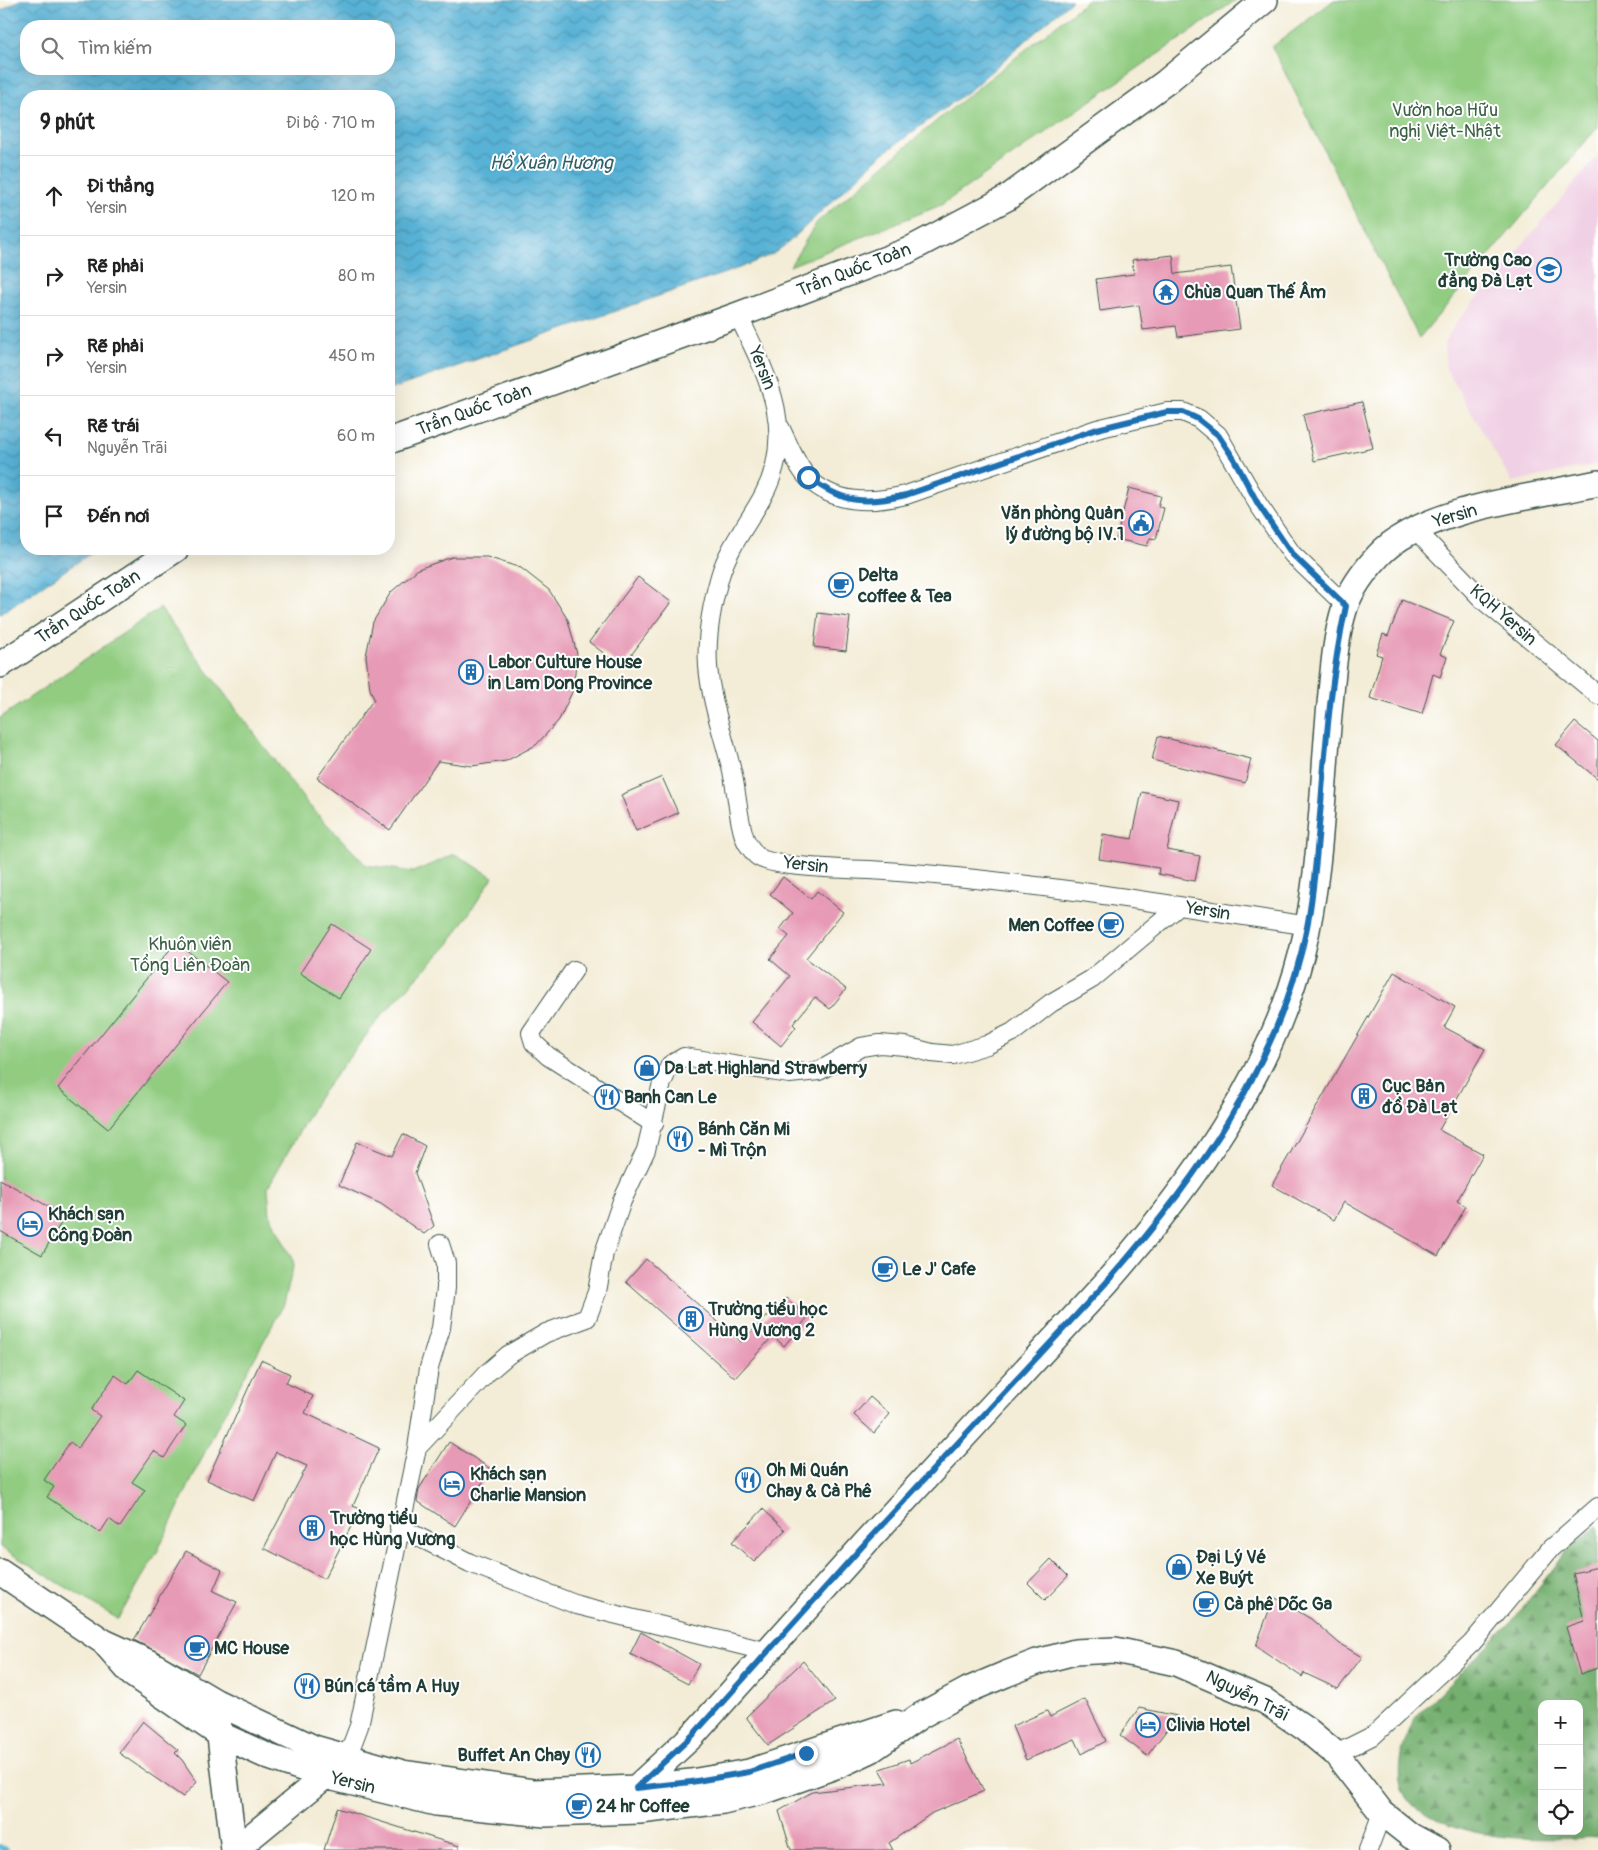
<!DOCTYPE html>
<html lang="vi">
<meta charset="utf-8">
<style>
:root{--surface:#fff;--page:#f6f6f6;--text:#222;--muted:#767676;--line:#e0e0e0}
body{margin:0;font-family:Pangolin,sans-serif;background:var(--page);color:var(--text)}
.controls{position:absolute;right:15px;bottom:15px;display:grid;overflow:hidden;border-radius:10px;box-shadow:0 5px 20px #0002}
.controls button{width:45px;height:45px;display:grid;place-items:center;padding:0;border:0;border-bottom:1px solid var(--line);background:var(--surface);color:var(--text);font:25px sans-serif}
.stop{position:absolute;width:15px;height:15px;margin:-11px;border:4px solid #1f6fb2;border-radius:50%;background:#fff}
.stop.end{background:#1f6fb2;border-color:#fff;box-shadow:0 1px 5px #0008}
.list{margin:0;padding:0;list-style:none}
h2{display:flex;justify-content:space-between;align-items:center;height:65px;margin:0;padding:0 20px;font-size:21px}
h2 small{font-size:16px;font-weight:400;color:var(--muted)}
.list li{display:grid;grid-template-columns:32px 1fr auto;gap:15px;align-items:center;box-sizing:border-box;height:80px;padding:0 20px;border-top:1px solid var(--line)}
.list b{display:block;font-size:19px;white-space:nowrap}
.list p{margin:0;font-size:16px;white-space:nowrap;color:var(--muted)}
.list em{font-size:16px;font-style:normal;color:var(--muted)}
.icon{flex:none;width:28px;height:28px;fill:none;stroke:currentColor;stroke-width:2;stroke-linecap:round;stroke-linejoin:round}
.map{position:relative;flex:none;width:1598px;height:1850px;overflow:hidden}
.search{position:absolute;background:var(--surface);box-shadow:0 5px 20px #0002;left:20px;top:20px;width:375px;height:55px;display:flex;align-items:center;gap:12px;box-sizing:border-box;padding:0 18px;border-radius:20px;color:var(--muted);font-size:19px}
.panel{position:absolute;background:var(--surface);box-shadow:0 5px 20px #0002;left:20px;top:90px;width:375px;height:465px;border-radius:20px}
.map>svg:first-child{display:block}
.built{fill:#f0d0e4}
.forest{fill:url(#forest-firs);stroke:#4a7652;fill-rule:evenodd}
.green{fill:#91cc81;stroke:#58845a}
.water{fill:url(#water-waves);stroke:#3c7885;fill-rule:evenodd}
.lines{fill:none;stroke-linecap:round;stroke-linejoin:round}
.stream{stroke:#58b2d6;stroke-width:6}
.building{fill:#e79ab5}
.street-casing{stroke:#3f574c;stroke-width:20}
.secondary-casing{stroke:#3f574c;stroke-width:28}
.street{stroke:#fff;stroke-width:18}
.secondary{stroke:#fff;stroke-width:25}
.route{stroke:#1f6fb2;stroke-width:6}
.labels{text-anchor:middle;dominant-baseline:central;stroke-width:4;stroke-linejoin:round;paint-order:stroke}
.park-label{font-size:18px;fill:#3c6147;stroke:#fff}
.poi-label{font-size:18px;font-weight:bold;fill:#1f3d34;stroke:#fff;text-anchor:start}
.street-label{font-size:18px;fill:#1f3d34;stroke:#fff}
.water-label{font-size:19px;font-style:italic;fill:#306065;stroke:#fff}
</style>
<div class="map">
<svg width="1598" height="1850" viewBox="0 0 1598 1850">
<defs>
<pattern id="forest-firs" width="22" height="20" patternUnits="userSpaceOnUse" patternTransform="scale(1.25)"><rect width="22" height="20" fill="#74b06f"/><path d="M5 1l3.5 6h-7zM16 11l3.5 6h-7z" fill="#5f905c"/></pattern>
<pattern id="water-waves" width="16" height="10" patternUnits="userSpaceOnUse" patternTransform="scale(1.25)"><rect width="16" height="10" fill="#58b2d6"/><path d="M0 5q4-4 8 0t8 0" fill="none" stroke="#4892ae"/></pattern>
</defs>
<rect width="100%" height="100%" fill="#fff"/>
<filter id="ink" filterUnits="userSpaceOnUse"><feTurbulence type="fractalNoise" baseFrequency=".02" numOctaves="2"/><feDisplacementMap in="SourceGraphic" scale="10" xChannelSelector="R" yChannelSelector="G"/><feConvolveMatrix kernelMatrix="1 2 1 2 8 2 1 2 1" color-interpolation-filters="sRGB"/></filter>
<filter id="wash" filterUnits="userSpaceOnUse"><feTurbulence type="fractalNoise" baseFrequency=".0096" numOctaves="4" result="noise"/><feDisplacementMap in="SourceGraphic" scale="20" xChannelSelector="R" yChannelSelector="G"/><feGaussianBlur stdDeviation="1.12" result="paint"/><feColorMatrix in="noise" values="0 0 0 0 0 0 0 0 0 0 0 0 0 0 0 0 0 1.4 0 .05"/><feComposite in="paint" operator="in"/></filter>
<g filter="url(#wash)">
<rect width="100%" height="100%" fill="#f3ecd6"/>
<path class="built" d="M 1598,155 L 1598,464 L 1512,482 L 1446,369 L 1444,343 L 1457,322 Z"/>
<path class="forest" d="M 1598,1526 L 1598,1837 C 1541,1840 1472,1843 1422,1811 C 1418,1808 1410,1804 1407,1800 C 1391,1775 1403,1743 1414,1719 L 1512,1621 L 1571,1546 ZM 1542,1704 L 1579,1704 L 1579,1831 L 1542,1831 Z"/>
<path class="green" d="M 1088,0 L 1236,0 L 941,205 L 790,266 L 817,222 L 940,118 Z
M 1334,0 L 1598,0 L 1598,127 L 1419,338 L 1272,47 Z
M 160,608 L 306,802 L 366,865 L 413,872 L 455,854 L 493,877 L 449,944 L 381,1016 L 319,1097 L 268,1187 L 270,1215 L 294,1263 L 284,1304 L 217,1427 L 157,1552 L 118,1619 L 0,1547 L 0,718 Z"/>
<path class="water" d="M 20,0 L 1072,0 L 971,89 L 880,156 L 789,242 L 773,254 L 742,267 L 389,390 L 389,96 L 26,96 L 26,549 L 97,549 L 0,614 L 0,11 ZM 26,26 L 389,26 L 389,69 L 26,69 Z"/>
<g class="lines">
<path class="stream" d="M 0,1847 L 5,1850"/>
</g>
<g id="blocks">
<path class="building" d="M 1173,255 L 1175,274 L 1231,267 L 1240,329 L 1178,337 L 1176,326 L 1143,330 L 1139,305 L 1100,311 L 1096,279 L 1134,274 L 1132,260 Z
M 1362,402 L 1373,448 L 1314,461 L 1303,415 Z
M 1129,488 L 1161,496 L 1158,507 L 1164,508 L 1156,539 L 1150,538 L 1147,546 L 1116,539 Z
M 452,557 L 487,557 L 521,568 L 549,590 L 568,620 L 577,654 L 573,690 L 559,720 L 536,745 L 506,761 L 472,766 L 438,761 L 390,830 L 317,778 L 374,699 L 370,689 L 366,656 L 373,622 L 391,592 L 418,569 Z
M 638,577 L 671,602 L 622,667 L 589,642 Z
M 1402,600 L 1454,621 L 1440,654 L 1447,657 L 1440,677 L 1433,674 L 1422,714 L 1370,698 L 1382,656 L 1376,654 L 1383,634 L 1388,636 Z
M 818,613 L 850,617 L 846,651 L 814,647 Z
M 1575,722 L 1598,741 L 1598,779 L 1556,745 Z
M 1158,736 L 1251,759 L 1245,783 L 1152,760 Z
M 662,777 L 678,813 L 636,831 L 621,795 Z
M 1142,792 L 1178,800 L 1167,850 L 1200,856 L 1195,881 L 1158,874 L 1159,868 L 1099,859 L 1103,834 L 1132,839 Z
M 783,877 L 811,899 L 817,891 L 843,912 L 806,958 L 846,989 L 830,1009 L 815,997 L 793,1024 L 796,1027 L 781,1046 L 752,1022 L 790,976 L 770,959 L 789,936 L 780,929 L 793,913 L 770,894 Z
M 332,924 L 371,949 L 339,998 L 300,973 Z
M 176,942 L 227,982 L 108,1129 L 58,1088 Z
M 1394,972 L 1455,1007 L 1444,1027 L 1485,1049 L 1439,1130 L 1483,1154 L 1457,1201 L 1466,1206 L 1438,1256 L 1344,1202 L 1334,1220 L 1272,1185 Z
M 403,1134 L 425,1146 L 415,1173 L 434,1226 L 424,1234 L 381,1204 L 339,1185 L 357,1142 L 392,1156 Z
M 0,1179 L 65,1216 L 42,1255 L 0,1231 Z
M 646,1259 L 741,1342 L 786,1298 L 808,1317 L 784,1346 L 773,1336 L 735,1378 L 626,1282 Z
M 261,1360 L 290,1374 L 286,1383 L 313,1396 L 305,1413 L 379,1448 L 353,1506 L 360,1509 L 324,1579 L 264,1548 L 307,1466 L 276,1452 L 254,1501 L 207,1480 Z
M 138,1370 L 184,1401 L 174,1417 L 186,1425 L 164,1458 L 154,1451 L 132,1482 L 145,1490 L 120,1527 L 109,1519 L 100,1533 L 47,1497 L 54,1487 L 44,1480 L 70,1442 L 78,1448 L 100,1416 L 91,1410 L 115,1375 L 128,1384 Z
M 870,1397 L 890,1414 L 874,1433 L 854,1415 Z
M 449,1442 L 491,1469 L 455,1526 L 417,1501 L 419,1489 Z
M 763,1509 L 785,1530 L 754,1562 L 732,1542 Z
M 186,1551 L 222,1570 L 213,1591 L 237,1602 L 198,1674 L 134,1640 Z
M 1051,1559 L 1068,1576 L 1045,1600 L 1028,1583 Z
M 1598,1567 L 1598,1668 L 1580,1674 L 1566,1627 L 1584,1621 L 1573,1573 Z
M 1274,1597 L 1311,1619 L 1340,1644 L 1362,1657 L 1338,1689 L 1304,1673 L 1302,1677 L 1256,1646 Z
M 641,1632 L 699,1664 L 688,1684 L 630,1654 Z
M 803,1661 L 835,1701 L 768,1745 L 746,1717 Z
M 1085,1699 L 1106,1741 L 1082,1754 L 1075,1739 L 1026,1760 L 1012,1726 L 1047,1711 L 1050,1717 Z
M 1139,1708 L 1177,1716 L 1147,1756 L 1120,1735 Z
M 143,1721 L 178,1750 L 175,1753 L 182,1760 L 197,1782 L 183,1797 L 119,1753 Z
M 957,1739 L 984,1791 L 932,1813 L 889,1843 L 893,1850 L 791,1850 L 779,1811 L 812,1792 L 888,1783 L 880,1769 L 909,1759 L 910,1763 Z
M 337,1808 L 459,1846 L 459,1850 L 324,1850 Z"/>
</g>
</g>
<g filter="url(#ink)">
<use href="#blocks" fill-opacity="0" stroke="#3f574c" stroke-width="1"/>
<g class="lines">
<defs>
<path id="street" d="M 738,315 C 767,375 798,431 763,496 C 749,522 728,548 720,576 C 712,604 706,637 708,666 C 711,704 725,739 733,776 C 737,793 739,829 747,843 C 749,846 754,853 757,856 C 772,869 862,869 886,871 C 1027,881 1168,904 1308,926
M 780,427 C 788,443 796,465 808,478 C 835,505 872,503 906,495 L 1097,429 L 1167,412 L 1183,412 L 1199,419 L 1218,435 L 1258,504 L 1292,554 L 1345,605
M 1415,529 L 1484,601 L 1598,695
M 574,970 L 531,1033 L 534,1043 L 548,1056 L 654,1124
M 417,1448 L 487,1373 L 508,1355 L 546,1333 L 587,1318 L 597,1292 L 604,1253 L 622,1201 L 646,1150 L 662,1083 L 670,1065 L 684,1057 L 789,1074 L 819,1071 L 861,1047 L 880,1044 L 905,1046 L 932,1053 L 953,1055 L 987,1045 L 1013,1032 L 1051,1003 L 1092,979 L 1179,906
M 399,1527 L 470,1563 L 577,1605 L 769,1652
M 1336,1754 L 1374,1735 L 1472,1643 L 1551,1548 L 1598,1507
M 347,1758 L 359,1726 L 417,1448 L 429,1368 L 441,1328 L 446,1288 L 446,1263 L 440,1244
M 1368,1850 L 1382,1813"/>
<path id="secondary" d="M 389,441 L 738,315 L 907,251 L 1007,198 L 1166,82 L 1265,0
M 0,665 L 176,549
M 0,1572 L 104,1642 L 150,1663 L 216,1702 L 314,1748 L 403,1773 L 534,1792 L 636,1788 L 691,1782 L 749,1772 L 896,1723
M 104,1642 L 132,1674 L 219,1734 L 269,1757 L 325,1776 L 436,1803 L 545,1814 L 640,1811 L 723,1801 L 765,1791 L 841,1764 L 871,1750 L 920,1716 L 968,1690 L 1006,1674 L 1037,1662 L 1075,1652 L 1115,1650 L 1176,1663 L 1265,1701 L 1306,1729 L 1336,1754 L 1382,1813 L 1411,1836 L 1437,1850
M 218,1721 L 234,1850
M 581,1813 L 636,1788 L 693,1735 L 868,1540 L 1105,1284 C 1190,1187 1270,1078 1302,952 C 1322,872 1322,786 1330,704 C 1333,672 1335,638 1345,607 C 1351,589 1366,569 1379,555 C 1422,508 1536,497 1598,483
M 235,1850 L 335,1768"/>
</defs>
<use href="#street" class="street-casing"/>
<use href="#secondary" class="secondary-casing"/>
<use href="#street" class="street"/>
<use href="#secondary" class="secondary"/>
</g>
</g>
<g class="lines" filter="url(#ink)">
<path class="route" d="M 806,1753 L 749,1772 L 691,1782 L 636,1788 L 693,1735 L 868,1540 L 1105,1284 C 1196,1181 1280,1064 1307,927 C 1315,887 1317,845 1321,804 C 1326,737 1332,671 1346,606 L 1292,554 L 1258,504 L 1234,459 L 1218,435 L 1198,419 L 1183,412 L 1167,412 L 1097,429 L 906,495 C 865,505 842,503 808,477"/>
</g>
<defs>
<symbol id="university-ring" viewBox="-11 -11 22 22"><circle r="9.5" fill="#fff" stroke="#1f6fb2" stroke-width="1.5"/><path d="M0-5L7-2L0 1L-7-2ZM-4 1L0 2.5L4 1V4Q0 6-4 4Z" fill="#1f6fb2"/></symbol>
<symbol id="temple-ring" viewBox="-11 -11 22 22"><circle r="9.5" fill="#fff" stroke="#1f6fb2" stroke-width="1.5"/><path d="M0-6L5-2H3V0L6.5 2.5H4V6H1.5V3h-3V6H-4V2.5H-6.5L-3 0V-2H-5Z" fill="#1f6fb2"/></symbol>
<symbol id="civic-ring" viewBox="-11 -11 22 22"><circle r="9.5" fill="#fff" stroke="#1f6fb2" stroke-width="1.5"/><path d="M-.6-6.5H3V-4.5H.6V-3L4-1V1h2V6H-6V1h2V-1L-.6-3ZM-1.2 2.5V6h2.4V2.5Z" fill="#1f6fb2"/></symbol>
<symbol id="cafe-ring" viewBox="-11 -11 22 22"><circle r="9.5" fill="#fff" stroke="#1f6fb2" stroke-width="1.5"/><path d="M-5.5-4.5H6V0H3Q3 3.5 0 3.5H-2.5Q-5.5 3.5-5.5 0ZM3-3.2v2h1.7v-2ZM-6 4.5H4V6H-6Z" fill="#1f6fb2"/></symbol>
<symbol id="building-ring" viewBox="-11 -11 22 22"><circle r="9.5" fill="#fff" stroke="#1f6fb2" stroke-width="1.5"/><path d="M-4-6H4V6H1V3H-1V6H-4ZM-2.5-4.3h1.7v1.8h-1.7ZM.8-4.3h1.7v1.8H.8ZM-2.5-1h1.7V.8h-1.7ZM.8-1h1.7V.8H.8Z" fill="#1f6fb2"/></symbol>
<symbol id="shop-ring" viewBox="-11 -11 22 22"><circle r="9.5" fill="#fff" stroke="#1f6fb2" stroke-width="1.5"/><path d="M-5-2.5h2.3a2.7 3.5 0 0 1 5.4 0H5L5.5 6h-11ZM-1.5-2.5h3a1.5 2.3 0 0 0-3 0Z" fill="#1f6fb2"/></symbol>
<symbol id="restaurant-ring" viewBox="-11 -11 22 22"><circle r="9.5" fill="#fff" stroke="#1f6fb2" stroke-width="1.5"/><path d="M-5-6h1v4h1v-4h1v4h1v-4h1v5L-1.5 .5V6h-2V.5L-5-1ZM5-6V6H3V1.5H1.5Q1.5-4 5-6Z" fill="#1f6fb2"/></symbol>
<symbol id="hotel-ring" viewBox="-11 -11 22 22"><circle r="9.5" fill="#fff" stroke="#1f6fb2" stroke-width="1.5"/><path d="M-6-4.5h1.5V1H6V5H4.5V3h-9V5H-6ZM-4 0a1.8 1.8 0 1 1 3.6 0ZM.5 0V-2.5h3Q6-2.5 6 0Z" fill="#1f6fb2"/></symbol>
</defs>
<g fill-rule="evenodd">
<use href="#university-ring" x="1535" y="256" width="28" height="28"/>
<use href="#temple-ring" x="1152" y="278" width="28" height="28"/>
<use href="#civic-ring" x="1127" y="509" width="28" height="28"/>
<use href="#cafe-ring" x="827" y="571" width="28" height="28"/>
<use href="#building-ring" x="457" y="658" width="28" height="28"/>
<use href="#cafe-ring" x="1097" y="911" width="28" height="28"/>
<use href="#shop-ring" x="633" y="1054" width="28" height="28"/>
<use href="#building-ring" x="1350" y="1082" width="28" height="28"/>
<use href="#restaurant-ring" x="593" y="1083" width="28" height="28"/>
<use href="#restaurant-ring" x="666" y="1125" width="28" height="28"/>
<use href="#hotel-ring" x="16" y="1210" width="28" height="28"/>
<use href="#cafe-ring" x="871" y="1255" width="28" height="28"/>
<use href="#building-ring" x="677" y="1305" width="28" height="28"/>
<use href="#restaurant-ring" x="734" y="1466" width="28" height="28"/>
<use href="#hotel-ring" x="438" y="1470" width="28" height="28"/>
<use href="#building-ring" x="298" y="1514" width="28" height="28"/>
<use href="#shop-ring" x="1165" y="1553" width="28" height="28"/>
<use href="#cafe-ring" x="1192" y="1590" width="28" height="28"/>
<use href="#cafe-ring" x="183" y="1634" width="28" height="28"/>
<use href="#restaurant-ring" x="293" y="1672" width="28" height="28"/>
<use href="#hotel-ring" x="1134" y="1711" width="28" height="28"/>
<use href="#restaurant-ring" x="574" y="1741" width="28" height="28"/>
<use href="#cafe-ring" x="565" y="1792" width="28" height="28"/>
</g>
<g class="labels">
<g class="park-label">
<text x="1445" y="110">Vườn hoa Hữu<tspan x="1445" dy="21">nghị Việt-Nhật</tspan></text>
<text x="190" y="944">Khuôn viên<tspan x="190" dy="21">Tổng Liên Đoàn</tspan></text>
</g>
<g class="poi-label">
<text x="1532" y="260" text-anchor="end">Trường Cao<tspan x="1532" dy="21">đẳng Đà Lạt</tspan></text>
<text x="1184" y="292">Chùa Quan Thế Âm</text>
<text x="1124" y="513" text-anchor="end">Văn phòng Quản<tspan x="1124" dy="21">lý đường bộ IV.1</tspan></text>
<text x="858" y="575">Delta<tspan x="858" dy="21">coffee &amp; Tea</tspan></text>
<text x="488" y="662">Labor Culture House<tspan x="488" dy="21">in Lam Dong Province</tspan></text>
<text x="1094" y="925" text-anchor="end">Men Coffee</text>
<text x="664" y="1068">Da Lat Highland Strawberry</text>
<text x="1382" y="1086">Cục Bản<tspan x="1382" dy="21">đồ Đà Lạt</tspan></text>
<text x="624" y="1097">Banh Can Le</text>
<text x="698" y="1129">Bánh Căn Mi<tspan x="698" dy="21">- Mì Trộn</tspan></text>
<text x="48" y="1214">Khách sạn<tspan x="48" dy="21">Công Đoàn</tspan></text>
<text x="902" y="1269">Le J' Cafe</text>
<text x="708" y="1309">Trường tiểu học<tspan x="708" dy="21">Hùng Vương 2</tspan></text>
<text x="766" y="1470">Oh Mi Quán<tspan x="766" dy="21">Chay &amp; Cà Phê</tspan></text>
<text x="470" y="1474">Khách sạn<tspan x="470" dy="21">Charlie Mansion</tspan></text>
<text x="330" y="1518">Trường tiểu<tspan x="330" dy="21">học Hùng Vương</tspan></text>
<text x="1196" y="1557">Đại Lý Vé<tspan x="1196" dy="21">Xe Buýt</tspan></text>
<text x="1224" y="1604">Cà phê Dõc Ga</text>
<text x="214" y="1648">MC House</text>
<text x="324" y="1686">Bún cá tầm A Huy</text>
<text x="1166" y="1725">Clivia Hotel</text>
<text x="570" y="1755" text-anchor="end">Buffet An Chay</text>
<text x="596" y="1806">24 hr Coffee</text>
</g>
<g class="street-label">
<text transform="translate(854 270) rotate(-21)">Trần Quốc Toản</text>
<text transform="translate(762 368) rotate(68)">Yersin</text>
<text transform="translate(474 410) rotate(-20)">Trần Quốc Toản</text>
<text transform="translate(1455 516) rotate(-17)">Yersin</text>
<text transform="translate(88 607) rotate(-33)">Trần Quốc Toản</text>
<text transform="translate(1503 615) rotate(41)">KQH Yersin</text>
<text transform="translate(806 865) rotate(6)">Yersin</text>
<text transform="translate(1208 911) rotate(9)">Yersin</text>
<text transform="translate(1247 1696) rotate(27)">Nguyễn Trãi</text>
<text transform="translate(353 1783) rotate(14)">Yersin</text>
</g>
<g class="water-label">
<text x="551" y="163">Hồ Xuân Hương</text>
</g>
</g>
</svg>
<div class="controls">
<button>+</button>
<button>−</button>
<button><svg class="icon" aria-label="locate" viewBox="0 0 24 24"><circle cx="12" cy="12" r="6"/><path d="M12 2v4M12 18v4M2 12h4M18 12h4"/></svg></button>
</div>
<div class="stop" style="left:808px;top:477px"></div>
<div class="stop end" style="left:806px;top:1753px"></div>
<div class="search"><svg class="icon" aria-label="search" viewBox="0 0 24 24"><circle cx="10" cy="10" r="6"/><path d="M15 15l6 6"/></svg>Tìm kiếm</div>
<section class="panel">
<h2>9 phút<small>Đi bộ · 710 m</small></h2>
<ul class="list">
<li><svg class="icon" aria-label="ahead" viewBox="0 0 24 24"><path d="M12 20V5M6 11l6-6 6 6"/></svg><div><b>Đi thẳng</b><p>Yersin</p></div><em>120 m</em></li>
<li><svg class="icon" aria-label="right" viewBox="0 0 24 24"><path d="M7 20v-9h11M14 6l5 5-5 5"/></svg><div><b>Rẽ phải</b><p>Yersin</p></div><em>80 m</em></li>
<li><svg class="icon" aria-label="right" viewBox="0 0 24 24"><path d="M7 20v-9h11M14 6l5 5-5 5"/></svg><div><b>Rẽ phải</b><p>Yersin</p></div><em>450 m</em></li>
<li><svg class="icon" aria-label="left" viewBox="0 0 24 24"><path d="M17 20v-9H6M10 6l-5 5 5 5"/></svg><div><b>Rẽ trái</b><p>Nguyễn Trãi</p></div><em>60 m</em></li>
<li><svg class="icon" aria-label="arrive" viewBox="0 0 24 24"><path d="M6 21V4h12l-3 4 3 4H6"/></svg><div><b>Đến nơi</b></div></li>
</ul>
</section>
</div>
